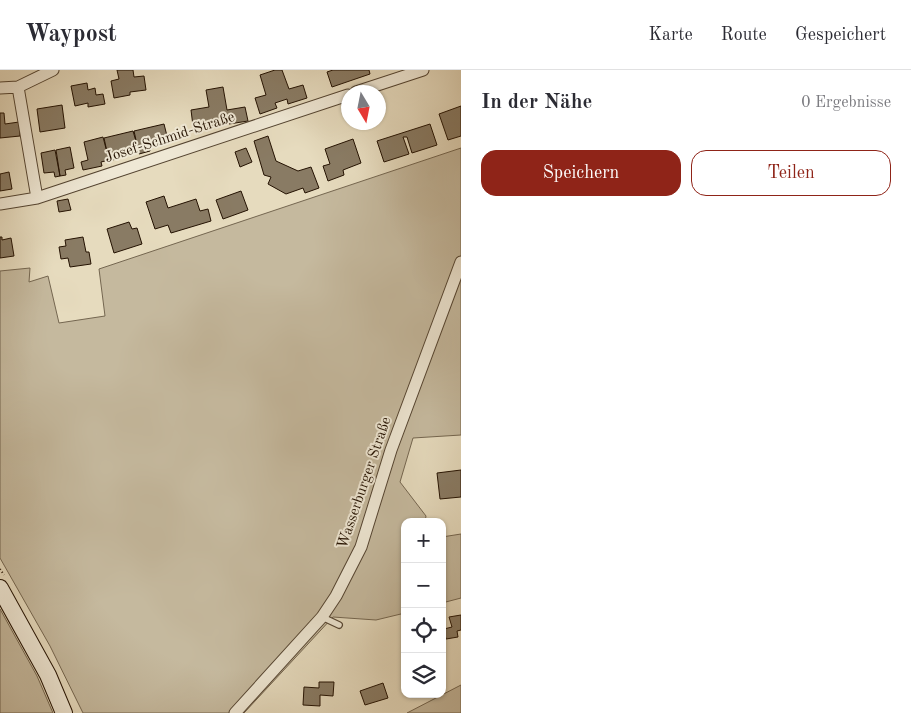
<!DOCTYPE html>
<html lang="de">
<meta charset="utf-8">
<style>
:root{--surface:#fff;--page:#f2f2f3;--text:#2b2b33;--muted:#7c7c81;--line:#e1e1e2;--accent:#8f2418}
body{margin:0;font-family:"Old Standard TT",serif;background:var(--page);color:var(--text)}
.controls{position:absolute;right:15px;bottom:15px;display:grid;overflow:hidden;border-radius:10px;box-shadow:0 1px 4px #0004}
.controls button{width:45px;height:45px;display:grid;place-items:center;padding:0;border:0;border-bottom:1px solid var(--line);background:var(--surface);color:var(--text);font:25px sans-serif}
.compass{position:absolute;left:341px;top:15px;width:45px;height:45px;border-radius:50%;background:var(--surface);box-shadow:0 1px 4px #0004;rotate:170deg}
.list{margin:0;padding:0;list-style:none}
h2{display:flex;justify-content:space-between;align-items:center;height:65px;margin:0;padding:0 20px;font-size:21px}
h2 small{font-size:16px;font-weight:400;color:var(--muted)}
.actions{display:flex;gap:10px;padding:15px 20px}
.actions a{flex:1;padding:11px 0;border:1px solid var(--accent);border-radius:15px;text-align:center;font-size:18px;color:var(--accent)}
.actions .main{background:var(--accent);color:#fff}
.icon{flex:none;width:28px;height:28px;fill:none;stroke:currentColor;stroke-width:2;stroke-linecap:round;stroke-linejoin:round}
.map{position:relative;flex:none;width:461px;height:643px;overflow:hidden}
header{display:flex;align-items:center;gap:30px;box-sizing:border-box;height:70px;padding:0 25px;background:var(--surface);border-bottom:1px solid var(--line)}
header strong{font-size:24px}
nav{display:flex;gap:28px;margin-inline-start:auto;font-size:18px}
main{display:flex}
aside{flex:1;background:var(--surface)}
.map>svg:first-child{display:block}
.green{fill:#c5b99e;stroke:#746650}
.building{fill:#897b64;stroke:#241202}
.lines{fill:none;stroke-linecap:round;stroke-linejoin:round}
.lane-casing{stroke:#544431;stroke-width:8}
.street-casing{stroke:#544431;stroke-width:13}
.secondary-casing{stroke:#241202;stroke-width:18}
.path{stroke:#241202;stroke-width:2;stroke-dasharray:1 2.5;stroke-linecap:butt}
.lane{stroke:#efe8d5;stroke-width:5.5}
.street{stroke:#efe8d5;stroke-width:11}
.secondary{stroke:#efe8d5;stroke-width:16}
.labels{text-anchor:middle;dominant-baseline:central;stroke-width:4;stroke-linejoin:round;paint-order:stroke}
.street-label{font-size:15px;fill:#241202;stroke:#efe8d5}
</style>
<header>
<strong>Waypost</strong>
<nav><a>Karte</a><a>Route</a><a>Gespeichert</a></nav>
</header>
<main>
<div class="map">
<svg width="461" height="643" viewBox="0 0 461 643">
<rect width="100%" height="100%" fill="#e6dbbe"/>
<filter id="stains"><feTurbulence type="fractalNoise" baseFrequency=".004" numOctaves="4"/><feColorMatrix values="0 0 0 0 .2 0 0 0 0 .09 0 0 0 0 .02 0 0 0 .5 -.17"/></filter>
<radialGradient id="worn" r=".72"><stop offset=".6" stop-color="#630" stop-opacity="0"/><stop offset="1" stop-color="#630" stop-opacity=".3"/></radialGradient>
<path class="green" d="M 461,78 L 461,365 L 413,368 L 400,412 L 426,446 L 425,452 L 405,452 L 405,543 L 376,550 L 333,547 L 244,643 L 83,643 L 50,576 L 0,488 L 0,201 L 30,198 L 29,212 L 48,206 L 59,253 L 105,246 L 99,199 Z
M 461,464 L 461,528 L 442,533 L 442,467 Z
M 0,539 L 37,606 L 53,643 L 0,643 Z
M 461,615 L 461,643 L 407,643 Z"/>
<path class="building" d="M 117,0 L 133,0 L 134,7 L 144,6 L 146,20 L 130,22 L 130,25 L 114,28 L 111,11 L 119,9 Z
M 275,0 L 282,0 L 289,19 L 303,15 L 307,28 L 288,34 L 287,29 L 275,33 L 277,38 L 260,44 L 255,28 L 266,25 L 260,5 Z
M 333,0 L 369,0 L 370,4 L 332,17 L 327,2 Z
M 87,13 L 88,20 L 95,18 L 96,25 L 103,24 L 105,34 L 88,37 L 88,33 L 75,36 L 71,16 Z
M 223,17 L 227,40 L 245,37 L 248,51 L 229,54 L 228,47 L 217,49 L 218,55 L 207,57 L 206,53 L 193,56 L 191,40 L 209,37 L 206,20 Z
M 62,35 L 65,58 L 40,62 L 37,39 Z
M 461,36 L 461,66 L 448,70 L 439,44 Z
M 0,43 L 4,43 L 5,54 L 19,52 L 20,66 L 0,68 Z
M 164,54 L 168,70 L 149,75 L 150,81 L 139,84 L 134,61 Z
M 430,54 L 437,75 L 412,83 L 407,67 L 403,67 L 409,84 L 384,92 L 377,71 Z
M 133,61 L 138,78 L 118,83 L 120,88 L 109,91 L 104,68 Z
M 268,66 L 276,91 L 298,101 L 311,97 L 319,118 L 305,123 L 303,118 L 286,124 L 268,114 L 271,107 L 264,105 L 254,71 Z
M 103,67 L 109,90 L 101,92 L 102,96 L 83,100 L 81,92 L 88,90 L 84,72 Z
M 353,69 L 361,93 L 343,100 L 344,105 L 328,111 L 323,96 L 330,94 L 325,79 Z
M 70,77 L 74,98 L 65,100 L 66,105 L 60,106 L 56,80 Z
M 246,78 L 252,92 L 240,97 L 235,82 Z
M 55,80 L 60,106 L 55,107 L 54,102 L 44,103 L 41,83 Z
M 9,102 L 12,119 L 0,121 L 0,104 Z
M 241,121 L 248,140 L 223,149 L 216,130 Z
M 164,126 L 168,138 L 196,129 L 200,141 L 208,139 L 211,151 L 171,163 L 168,155 L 155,159 L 146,132 Z
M 68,129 L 71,140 L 59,142 L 57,131 Z
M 129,152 L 132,159 L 137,158 L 142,174 L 114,183 L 107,159 Z
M 0,167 L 2,167 L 2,170 L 11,168 L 14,186 L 0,188 Z
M 83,167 L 86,182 L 89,182 L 91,194 L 70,197 L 68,188 L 61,189 L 59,177 L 66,176 L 65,170 Z
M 461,400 L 461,427 L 440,429 L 437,403 Z
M 461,545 L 461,560 L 457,561 L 458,567 L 446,569 L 444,559 L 452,557 L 449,547 Z
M 319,612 L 334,612 L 333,626 L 320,625 L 320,636 L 303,635 L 304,617 L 319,618 Z
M 383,613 L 388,628 L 365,635 L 360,621 Z"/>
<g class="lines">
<defs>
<path id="lane" d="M 322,547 L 339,555"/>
<path id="street" d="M 18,17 L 37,128
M 0,18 L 18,17 L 53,0
M 356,22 L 423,0
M 0,134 L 37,128 L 348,25
M 235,643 L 322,547 L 336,526 L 361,477 L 391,380 L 461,192"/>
<path id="secondary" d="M 0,518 L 48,605 L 64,643"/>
</defs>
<use href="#lane" class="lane-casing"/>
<use href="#street" class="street-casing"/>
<use href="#secondary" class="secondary-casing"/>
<path class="path" d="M 0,499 L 4,505"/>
<use href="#lane" class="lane"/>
<use href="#street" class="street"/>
<use href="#secondary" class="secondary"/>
</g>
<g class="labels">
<g class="street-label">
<text transform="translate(170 68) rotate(-18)">Josef-Schmid-Straße</text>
<text transform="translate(365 413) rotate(-71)">Wasserburger Straße</text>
</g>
</g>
<rect width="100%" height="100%" filter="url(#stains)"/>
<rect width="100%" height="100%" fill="url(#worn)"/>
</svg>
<div class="controls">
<button>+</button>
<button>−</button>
<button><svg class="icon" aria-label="locate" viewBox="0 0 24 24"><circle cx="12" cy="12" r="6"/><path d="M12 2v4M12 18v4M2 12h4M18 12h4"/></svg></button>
<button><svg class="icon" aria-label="layers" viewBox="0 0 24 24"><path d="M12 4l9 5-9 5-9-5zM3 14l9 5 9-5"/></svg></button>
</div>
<svg class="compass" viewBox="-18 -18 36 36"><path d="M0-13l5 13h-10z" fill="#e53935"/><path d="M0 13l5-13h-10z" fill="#7c7c81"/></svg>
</div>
<aside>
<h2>In der Nähe<small>0 Ergebnisse</small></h2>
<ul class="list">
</ul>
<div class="actions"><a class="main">Speichern</a><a>Teilen</a></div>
</aside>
</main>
